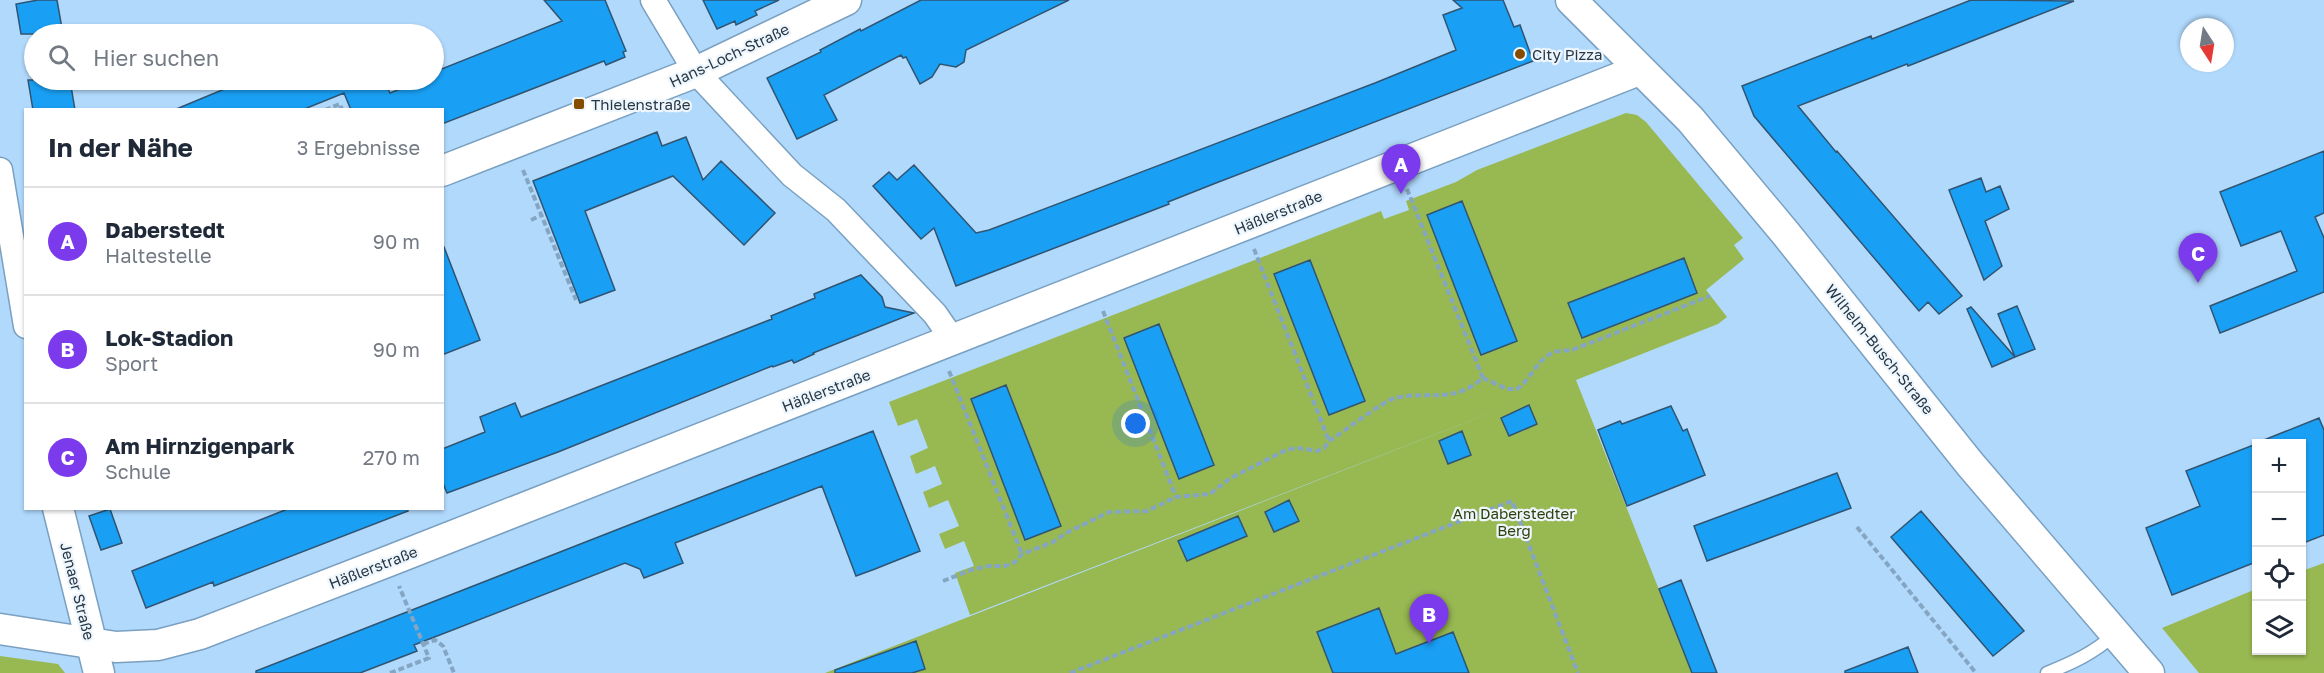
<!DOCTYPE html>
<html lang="de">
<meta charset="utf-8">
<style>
:root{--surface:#fff;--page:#f6f6f7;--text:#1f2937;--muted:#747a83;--line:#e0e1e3;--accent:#7c3aed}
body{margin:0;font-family:"Golos Text",sans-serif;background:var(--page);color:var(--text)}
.controls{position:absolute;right:18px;bottom:18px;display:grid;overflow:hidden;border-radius:0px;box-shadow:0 2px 4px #0004}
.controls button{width:54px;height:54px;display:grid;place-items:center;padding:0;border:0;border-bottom:2px solid var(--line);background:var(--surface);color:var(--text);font:30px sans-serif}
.compass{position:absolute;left:2180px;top:18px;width:54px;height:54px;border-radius:50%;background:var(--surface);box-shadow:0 2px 4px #0004;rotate:168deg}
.you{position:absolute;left:1136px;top:424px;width:21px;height:21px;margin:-15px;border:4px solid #fff;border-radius:50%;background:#1a73e8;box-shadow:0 0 0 9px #1a73e833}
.badge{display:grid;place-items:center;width:39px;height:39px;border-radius:50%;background:var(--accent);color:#fff;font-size:20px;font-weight:700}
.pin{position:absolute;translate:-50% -50px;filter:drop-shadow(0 2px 3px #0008)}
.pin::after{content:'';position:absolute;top:32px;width:21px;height:18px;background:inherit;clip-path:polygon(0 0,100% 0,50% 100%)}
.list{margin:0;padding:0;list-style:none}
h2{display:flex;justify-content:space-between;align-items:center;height:78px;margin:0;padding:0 24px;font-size:26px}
h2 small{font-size:20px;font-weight:400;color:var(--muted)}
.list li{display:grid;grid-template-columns:39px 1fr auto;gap:18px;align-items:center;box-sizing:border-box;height:108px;padding:0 24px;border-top:2px solid var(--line)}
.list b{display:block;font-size:22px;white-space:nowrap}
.list p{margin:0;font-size:20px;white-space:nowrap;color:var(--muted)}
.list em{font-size:20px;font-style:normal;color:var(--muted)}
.icon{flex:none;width:33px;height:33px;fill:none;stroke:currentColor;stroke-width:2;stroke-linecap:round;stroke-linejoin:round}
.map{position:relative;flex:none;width:2324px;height:673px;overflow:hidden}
.search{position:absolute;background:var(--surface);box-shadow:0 2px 4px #0004;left:24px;top:24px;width:420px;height:66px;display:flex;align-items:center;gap:15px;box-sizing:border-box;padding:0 21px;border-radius:33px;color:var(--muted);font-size:22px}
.panel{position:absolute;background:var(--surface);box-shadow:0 2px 4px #0004;left:24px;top:108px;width:420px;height:402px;border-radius:0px}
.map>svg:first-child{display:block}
.green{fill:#98b852}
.building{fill:#199ff3;stroke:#305471;stroke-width:1.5}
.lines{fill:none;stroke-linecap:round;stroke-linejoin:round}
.service-casing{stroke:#7aa0c1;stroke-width:15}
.minor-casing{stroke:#7aa0c1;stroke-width:27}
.tertiary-casing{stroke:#7aa0c1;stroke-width:33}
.path{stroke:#85a6c2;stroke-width:4;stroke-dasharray:6 3;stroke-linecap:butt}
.service{stroke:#fff;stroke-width:12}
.minor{stroke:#fff;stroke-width:24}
.tertiary{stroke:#fff;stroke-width:30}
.poi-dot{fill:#854c00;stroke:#eef6fd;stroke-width:2}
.labels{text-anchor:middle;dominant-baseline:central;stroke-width:4.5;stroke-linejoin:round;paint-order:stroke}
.poi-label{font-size:15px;fill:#263644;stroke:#eef6fd;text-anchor:start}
.street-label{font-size:15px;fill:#263644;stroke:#eef6fd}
.park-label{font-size:15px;fill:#303f0a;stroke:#eef6fd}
</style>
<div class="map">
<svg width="2324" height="673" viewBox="0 0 2324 673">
<rect width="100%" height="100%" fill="#b1d9fc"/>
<path class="green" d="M 1626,113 L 1637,115 L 1646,122 L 1743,238 L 1734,245 L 1744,259 L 1706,290 L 1727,317 L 1718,324 L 1576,380 L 1692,673 L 825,673 L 1567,383 L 970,615 L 955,573 L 974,566 L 964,541 L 945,549 L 939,534 L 959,526 L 948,500 L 929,508 L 923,492 L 942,484 L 935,466 L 916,474 L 910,456 L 928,448 L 917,419 L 898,426 L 889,402 L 1381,211 L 1384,219 L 1409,210 L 1406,201 L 1456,182 L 1477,170 Z
M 2324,563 L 2324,673 L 2199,673 L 2162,628 L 2256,589 L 2256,650 L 2302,650 L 2302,571 Z
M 0,656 L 58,664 L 65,673 L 0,673 Z"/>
<path class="building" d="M 38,0 L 57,0 L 63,34 L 21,34 L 16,4 Z
M 544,0 L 605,0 L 626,51 L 623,52 L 625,57 L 606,65 L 604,61 L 442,124 L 442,110 L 351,110 L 344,93 L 302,110 L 174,110 L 246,80 L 384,80 L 390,93 L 423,80 L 434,80 L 434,72 L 562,21 Z
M 703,0 L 779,0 L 755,11 L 757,15 L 736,25 L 735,21 L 717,29 Z
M 921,0 L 1069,0 L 966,50 L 964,62 L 956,67 L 940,64 L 932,77 L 920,84 L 906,57 L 903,58 L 901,55 L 824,95 L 837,120 L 797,139 L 767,78 L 821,52 L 820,50 L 860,29 L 861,31 Z
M 1453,0 L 1503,0 L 1514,27 L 1520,25 L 1533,61 L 1216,183 L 1168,202 L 1169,204 L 956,286 L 934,228 L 921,239 L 873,186 L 889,172 L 897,180 L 914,165 L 976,233 L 989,230 L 1375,83 L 1456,50 L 1443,15 L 1462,8 Z
M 1971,0 L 2074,1 L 1908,66 L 1907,64 L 1798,106 L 1836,152 L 1837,151 L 1962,296 L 1939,314 L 1928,302 L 1919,311 L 1754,116 L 1742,86 L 1871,36 L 1872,39 Z
M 28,80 L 70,80 L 75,110 L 33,110 Z
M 657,132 L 662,146 L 686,137 L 703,180 L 721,161 L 775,213 L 744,245 L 673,176 L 585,211 L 615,290 L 580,303 L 533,181 Z
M 2324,151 L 2324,213 L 2315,217 L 2324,238 L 2324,292 L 2220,333 L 2210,306 L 2297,271 L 2281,231 L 2241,246 L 2220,192 Z
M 1981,178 L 1986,192 L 2000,186 L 2009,209 L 1985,221 L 2002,266 L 1984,280 L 1949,190 Z
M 1462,201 L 1517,341 L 1481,355 L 1427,215 Z
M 444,247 L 480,340 L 442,355 L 442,248 Z
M 1684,258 L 1697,293 L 1582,338 L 1568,303 Z
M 1310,260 L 1365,401 L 1329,415 L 1274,274 Z
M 861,275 L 882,297 L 885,307 L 914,313 L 813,353 L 814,354 L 794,363 L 792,360 L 773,367 L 772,366 L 558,452 L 447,493 L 442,481 L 442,449 L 485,432 L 480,417 L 515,403 L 521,417 L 772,319 L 771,316 L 815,298 L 814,294 Z
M 2017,306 L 2035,349 L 2015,357 L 1998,314 Z
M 1971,307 L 2015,357 L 1992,367 L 1967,309 Z
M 1159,324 L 1214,465 L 1179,479 L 1124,338 Z
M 1006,385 L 1061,526 L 1025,540 L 971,399 Z
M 1529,405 L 1537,424 L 1509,436 L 1501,418 Z
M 1671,406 L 1683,431 L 1687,429 L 1705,475 L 1627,506 L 1598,430 L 1620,421 L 1622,424 Z
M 2319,418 L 2324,430 L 2324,535 L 2301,544 L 2301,444 L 2259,442 Z
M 873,431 L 920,551 L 875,569 L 856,576 L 822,486 L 675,543 L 683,563 L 644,578 L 640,569 L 625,563 L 414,645 L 417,651 L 360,673 L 256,673 L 256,671 L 652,516 Z
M 1462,431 L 1471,455 L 1448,464 L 1439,441 Z
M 2256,444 L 2256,562 L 2172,595 L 2146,528 L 2200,506 L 2186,471 Z
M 1837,473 L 1851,508 L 1707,561 L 1694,526 Z
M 1289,500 L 1299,521 L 1274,532 L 1265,512 Z
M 290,508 L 408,508 L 408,511 L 214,586 L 213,582 L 146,608 L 132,571 Z
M 110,509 L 122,543 L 101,550 L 89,516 Z
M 1921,511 L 2024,631 L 1993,656 L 1891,537 Z
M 1238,516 L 1247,536 L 1187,561 L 1178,541 Z
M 1681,580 L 1717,673 L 1692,673 L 1659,589 Z
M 1379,608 L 1396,654 L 1453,632 L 1469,673 L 1333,673 L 1317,632 Z
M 916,641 L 925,669 L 912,673 L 835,673 L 835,670 Z
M 1908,647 L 1918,673 L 1845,673 L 1845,671 Z"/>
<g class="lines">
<defs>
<path id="service" d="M 2047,673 C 2072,663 2094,653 2115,634"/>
<path id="minor" d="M 653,0 L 696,72 L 792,175 L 836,210 L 935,314 L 953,340
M 0,170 L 26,326"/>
<path id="tertiary" d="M 1571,0 L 1690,119 L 1787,235 L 1970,464 L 2149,673
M 442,171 L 696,72 L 846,0
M 58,508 L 99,673
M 0,629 L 116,647 L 158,645 L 200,634 L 389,561 L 1639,70"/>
</defs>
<use href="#service" class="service-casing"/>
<use href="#minor" class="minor-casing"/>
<use href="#tertiary" class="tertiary-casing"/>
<path class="path" d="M 325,110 L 340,104 L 342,110
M 523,170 L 576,300
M 1407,189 L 1483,378
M 531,220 L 542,215
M 1254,249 L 1329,441
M 1103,311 L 1176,497
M 949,371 L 1022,554
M 1857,527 L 1976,673
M 943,581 L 971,570 L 988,566 L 1005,566 L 1015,562 L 1022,554 L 1053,542 L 1066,533 L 1109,512 L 1147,511 L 1176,497 L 1210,494 L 1229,479 L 1286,450 L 1298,448 L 1317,451 L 1324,448 L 1329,441 C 1343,432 1382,402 1395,398 C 1430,390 1451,405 1483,378 L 1507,389 L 1517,389 C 1530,380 1537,360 1552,353 C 1558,350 1566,351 1572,350 L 1710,296
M 423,644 L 435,640 L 443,646 L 454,673
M 390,673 L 429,658 L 399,586
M 1070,673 L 1512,501 L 1578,673"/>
<use href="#service" class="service"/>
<use href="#minor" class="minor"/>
<use href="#tertiary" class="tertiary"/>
</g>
<g class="poi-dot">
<circle cx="1520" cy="54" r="6"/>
<rect x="573" y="98" width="12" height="12" rx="3"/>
</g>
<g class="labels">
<g class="poi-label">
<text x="1532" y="54">City Pizza</text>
<text x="591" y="104">Thielenstraße</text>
</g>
<g class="street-label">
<text transform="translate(729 55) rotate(-25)">Hans-Loch-Straße</text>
<text transform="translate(1278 212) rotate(-22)">Häßlerstraße</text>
<text transform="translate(1880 349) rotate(51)">Wilhelm-Busch-Straße</text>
<text transform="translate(826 390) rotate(-21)">Häßlerstraße</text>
<text transform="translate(373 567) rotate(-21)">Häßlerstraße</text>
<text transform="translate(78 591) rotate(76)">Jenaer Straße</text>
</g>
<g class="park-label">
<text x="1514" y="513">Am Daberstedter<tspan x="1514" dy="17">Berg</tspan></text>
</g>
</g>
</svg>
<div class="controls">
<button>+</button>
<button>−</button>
<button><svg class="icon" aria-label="locate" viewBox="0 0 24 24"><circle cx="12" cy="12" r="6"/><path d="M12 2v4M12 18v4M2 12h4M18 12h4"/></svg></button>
<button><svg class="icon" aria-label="layers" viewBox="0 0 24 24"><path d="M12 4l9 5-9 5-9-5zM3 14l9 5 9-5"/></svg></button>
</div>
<svg class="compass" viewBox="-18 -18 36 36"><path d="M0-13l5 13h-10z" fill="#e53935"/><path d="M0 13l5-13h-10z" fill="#747a83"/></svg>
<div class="you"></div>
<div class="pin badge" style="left:1401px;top:194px">A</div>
<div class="pin badge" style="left:1429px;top:644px">B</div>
<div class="pin badge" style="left:2198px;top:283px">C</div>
<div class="search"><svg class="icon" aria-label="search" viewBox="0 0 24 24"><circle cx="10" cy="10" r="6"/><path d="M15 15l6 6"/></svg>Hier suchen</div>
<section class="panel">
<h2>In der Nähe<small>3 Ergebnisse</small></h2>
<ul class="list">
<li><span class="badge">A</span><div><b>Daberstedt</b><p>Haltestelle</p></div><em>90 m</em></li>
<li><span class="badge">B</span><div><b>Lok-Stadion</b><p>Sport</p></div><em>90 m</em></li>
<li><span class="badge">C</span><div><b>Am Hirnzigenpark</b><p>Schule</p></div><em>270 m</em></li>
</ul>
</section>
</div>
